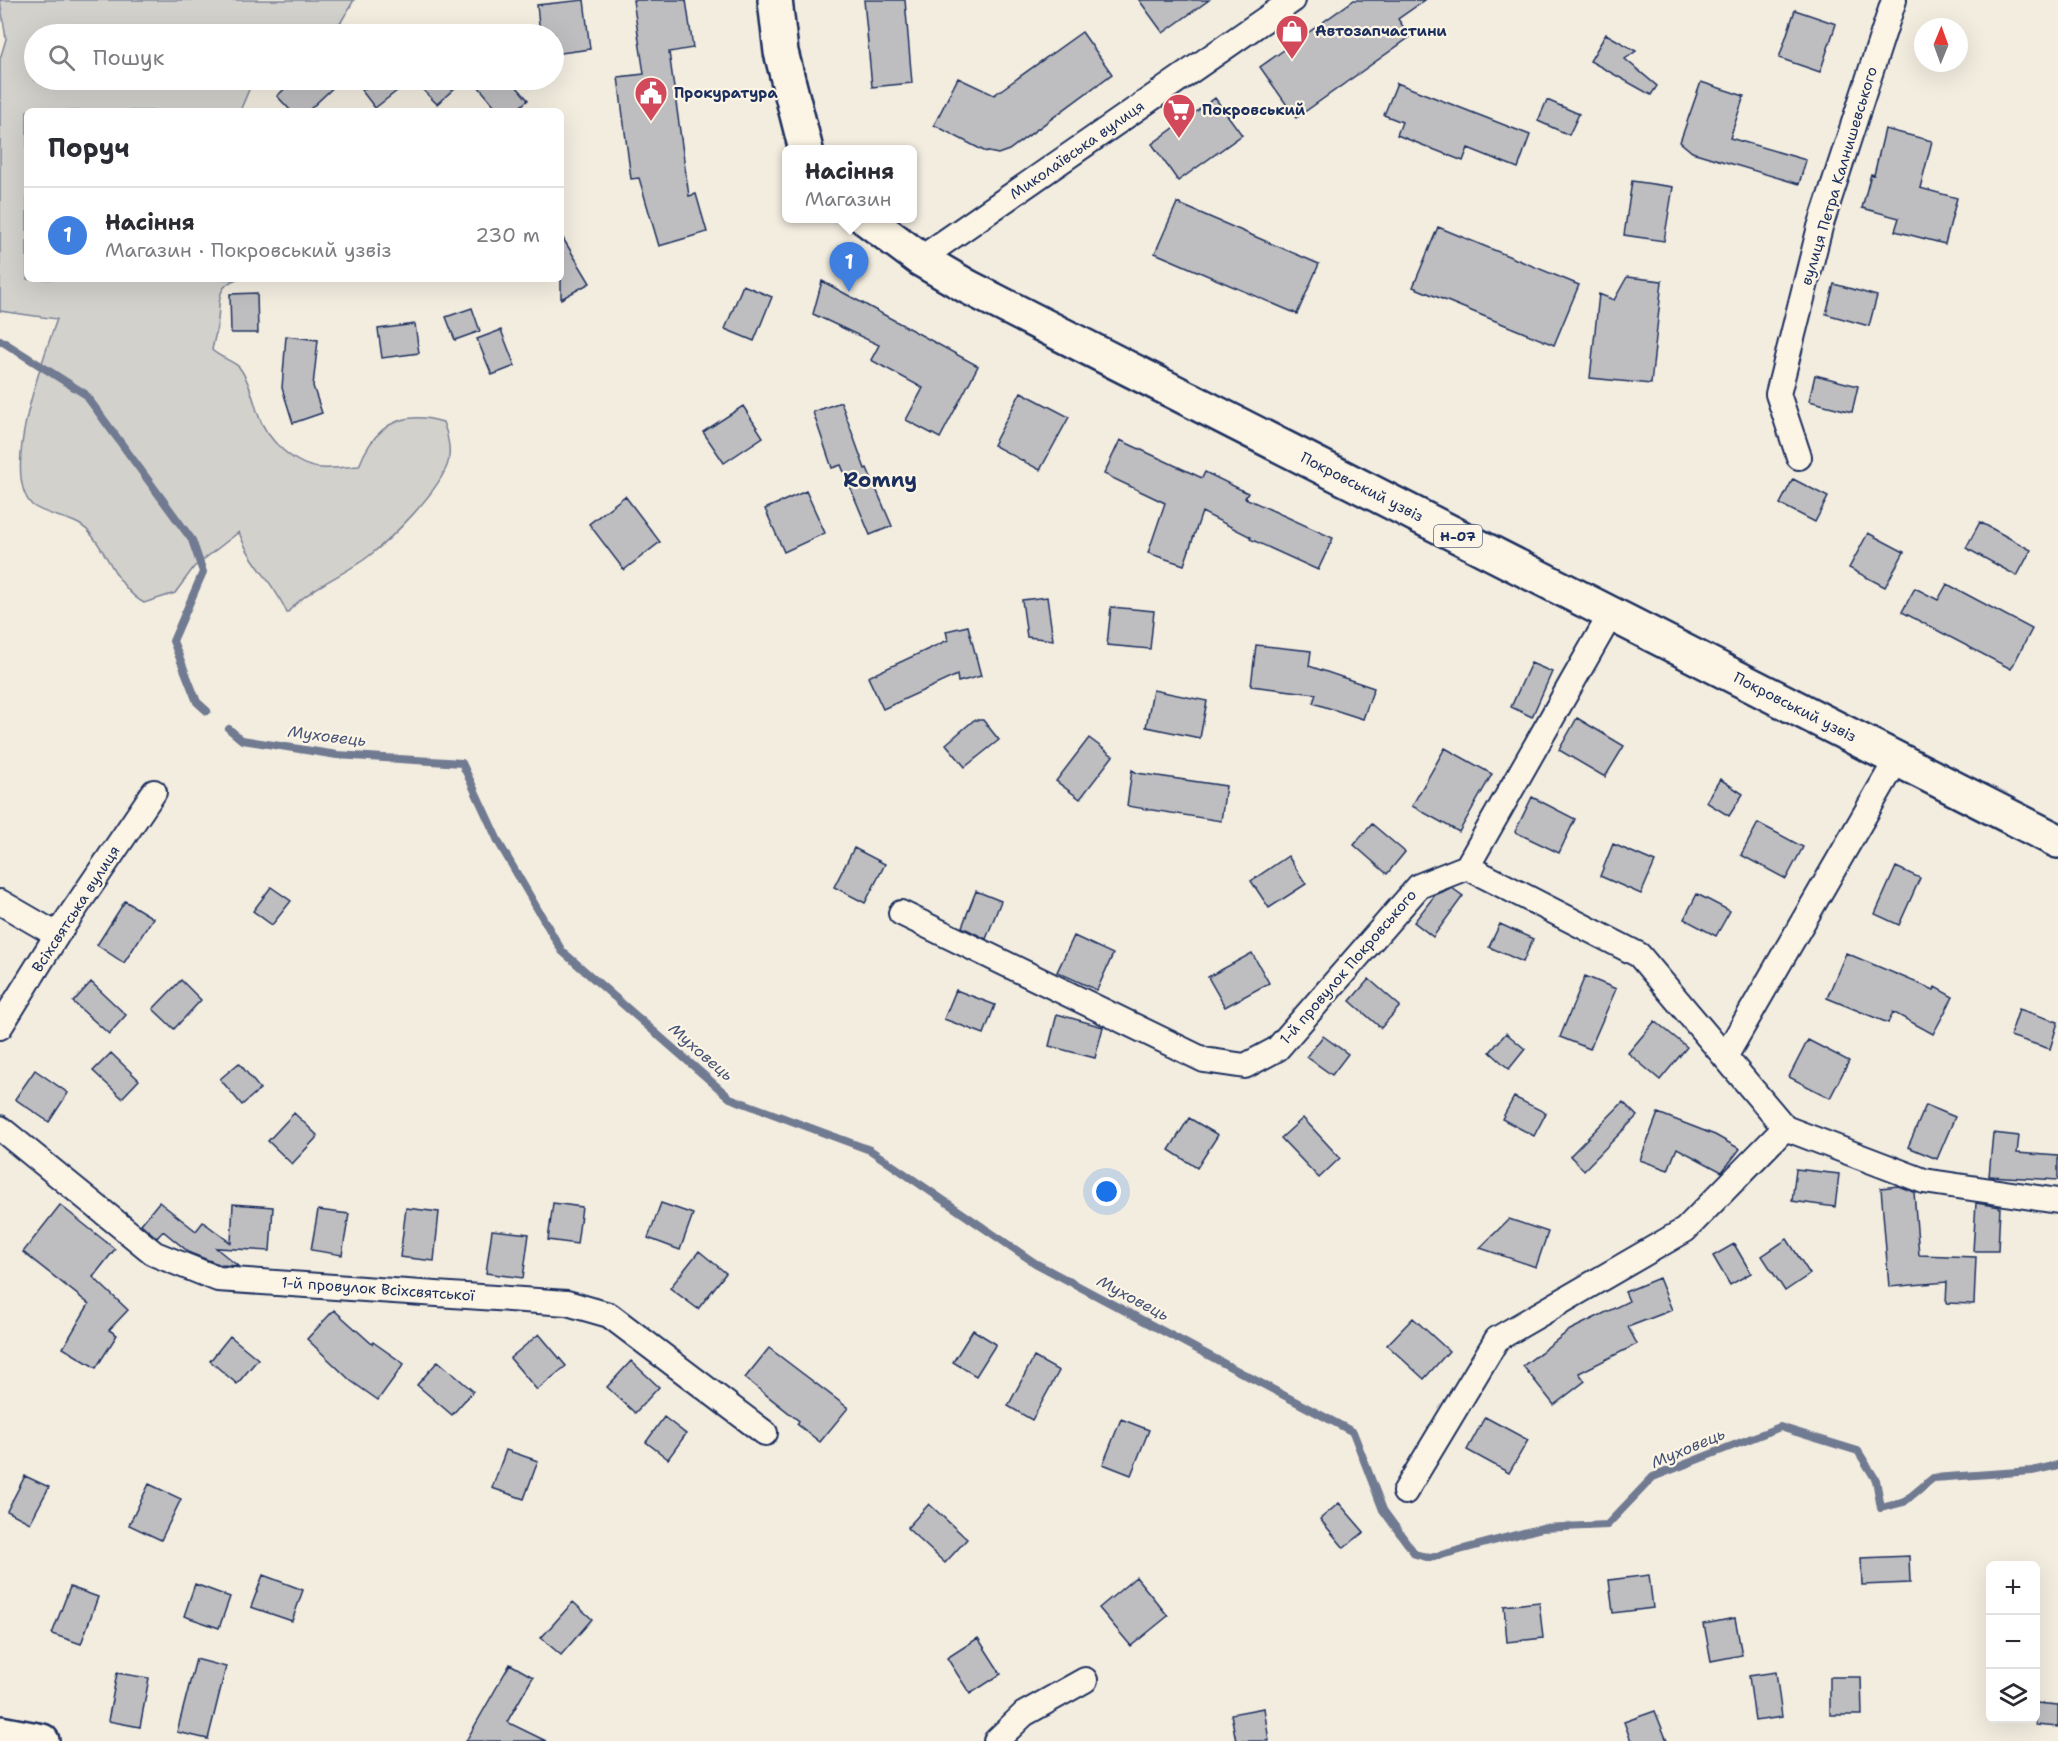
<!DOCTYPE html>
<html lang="uk">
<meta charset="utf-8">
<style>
:root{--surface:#fff;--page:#f2f2f3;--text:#2b2b33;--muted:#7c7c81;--line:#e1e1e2;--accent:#db2777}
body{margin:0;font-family:"Shantell Sans",sans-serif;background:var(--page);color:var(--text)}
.controls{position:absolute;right:18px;bottom:18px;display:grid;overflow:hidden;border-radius:9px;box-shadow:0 6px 24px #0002}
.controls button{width:54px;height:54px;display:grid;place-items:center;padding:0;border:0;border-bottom:2px solid var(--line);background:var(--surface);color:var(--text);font:30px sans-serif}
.compass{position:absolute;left:1914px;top:18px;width:54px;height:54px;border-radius:50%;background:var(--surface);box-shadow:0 6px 24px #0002;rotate:1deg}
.you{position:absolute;left:1107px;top:1192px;width:21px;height:21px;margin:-15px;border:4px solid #fff;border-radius:50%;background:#1a73e8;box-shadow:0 0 0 9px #1a73e833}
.badge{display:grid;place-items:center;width:39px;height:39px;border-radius:50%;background:var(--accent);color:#fff;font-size:20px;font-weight:700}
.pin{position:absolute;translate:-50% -50px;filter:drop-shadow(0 2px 3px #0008)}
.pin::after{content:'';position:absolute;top:32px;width:21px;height:18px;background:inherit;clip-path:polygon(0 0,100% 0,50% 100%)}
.popup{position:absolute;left:782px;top:145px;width:135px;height:78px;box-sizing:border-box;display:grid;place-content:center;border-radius:9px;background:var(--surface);filter:drop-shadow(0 2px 4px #0005);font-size:20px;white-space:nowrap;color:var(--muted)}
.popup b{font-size:22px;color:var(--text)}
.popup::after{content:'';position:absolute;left:50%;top:100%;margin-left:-12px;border:12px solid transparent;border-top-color:var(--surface)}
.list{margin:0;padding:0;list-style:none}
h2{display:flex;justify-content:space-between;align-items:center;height:78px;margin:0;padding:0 24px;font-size:26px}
h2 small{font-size:20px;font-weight:400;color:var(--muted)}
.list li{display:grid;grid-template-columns:39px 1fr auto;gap:18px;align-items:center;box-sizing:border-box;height:96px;padding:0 24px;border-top:2px solid var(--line)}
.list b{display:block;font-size:22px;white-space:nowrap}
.list p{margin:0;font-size:20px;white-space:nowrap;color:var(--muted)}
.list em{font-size:20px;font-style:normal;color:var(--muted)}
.icon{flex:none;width:33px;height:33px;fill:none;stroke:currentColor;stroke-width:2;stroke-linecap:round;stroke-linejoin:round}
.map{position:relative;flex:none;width:2058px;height:1741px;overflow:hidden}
.search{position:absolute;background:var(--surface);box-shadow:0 6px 24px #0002;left:24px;top:24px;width:540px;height:66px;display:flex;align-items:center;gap:15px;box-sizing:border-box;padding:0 21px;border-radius:33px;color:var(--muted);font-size:22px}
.panel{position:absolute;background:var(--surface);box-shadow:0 6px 24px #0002;left:24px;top:108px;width:540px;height:174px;border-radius:9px}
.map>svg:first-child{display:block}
.green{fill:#d3d1cc;stroke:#778095;stroke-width:1.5}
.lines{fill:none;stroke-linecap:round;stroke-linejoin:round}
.stream{stroke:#707a91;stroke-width:8}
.building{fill:#bebec0;stroke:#1b2f5e;stroke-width:1.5}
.minor-casing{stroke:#1b2f5e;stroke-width:28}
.secondary-casing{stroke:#1b2f5e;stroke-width:38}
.primary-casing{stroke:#1b2f5e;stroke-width:38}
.minor{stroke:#fcf5e5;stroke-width:24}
.secondary{stroke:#fcf5e5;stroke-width:33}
.primary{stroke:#fcf5e5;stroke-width:33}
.labels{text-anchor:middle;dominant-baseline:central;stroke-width:4.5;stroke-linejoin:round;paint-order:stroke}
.shield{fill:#fcf5e5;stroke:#5e6a86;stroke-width:1.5}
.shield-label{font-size:14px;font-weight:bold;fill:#1b2f5e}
.poi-label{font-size:15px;font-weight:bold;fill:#1b2f5e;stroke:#fcf5e5;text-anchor:start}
.street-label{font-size:15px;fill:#1b2f5e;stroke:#fcf5e5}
.water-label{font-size:16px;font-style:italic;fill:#465478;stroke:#fcf5e5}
.district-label{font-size:21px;font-weight:bold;fill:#1b2f5e;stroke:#fcf5e5}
</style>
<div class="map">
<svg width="2058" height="1741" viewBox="0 0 2058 1741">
<rect width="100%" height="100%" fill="#f3ede0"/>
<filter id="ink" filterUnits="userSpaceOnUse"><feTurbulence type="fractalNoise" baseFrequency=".0167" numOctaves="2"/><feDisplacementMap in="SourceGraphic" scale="12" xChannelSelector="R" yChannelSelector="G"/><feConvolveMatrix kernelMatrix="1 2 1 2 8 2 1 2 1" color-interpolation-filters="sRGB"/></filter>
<g filter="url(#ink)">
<path class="green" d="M 0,0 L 354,0 L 341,22 L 319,34 L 34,34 L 34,80 L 253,80 L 240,111 L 27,111 L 27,279 L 237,279 C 216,286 220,302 218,320 C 217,330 214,340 212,350 C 219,357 233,361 239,367 C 249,380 253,399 258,414 C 266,439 295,467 322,468 C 334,469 347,467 359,466 C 374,426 401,409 443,422 C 448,434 452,454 447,466 C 435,495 394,536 369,556 C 343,576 309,587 287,613 C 274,582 249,562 239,532 L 194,567 L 175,593 L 144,603 C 117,588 109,554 89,532 C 75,516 49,518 32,505 C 0,473 43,359 57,319 L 0,311 L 0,59 L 6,39 Z"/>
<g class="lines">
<path class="stream" d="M 0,340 L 85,394 L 192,540 L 203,572 L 173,641 L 197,702 L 207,711
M 229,729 L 242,740 L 337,755 L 462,763 L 499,843 L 562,951 L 730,1098 L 870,1150 L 1035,1263 L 1353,1432 L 1383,1510 L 1415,1554 L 1430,1558 L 1542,1528 L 1607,1525 L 1653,1477 L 1780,1427 L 1858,1451 L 1876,1480 L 1881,1508 L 1904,1502 L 1933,1478 L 2032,1471 L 2058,1465"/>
</g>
<path class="building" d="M 584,0 L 590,49 L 554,54 L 554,34 L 540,34 L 537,5 Z
M 633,0 L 686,0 L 693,48 L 669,52 L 689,196 L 696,194 L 707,232 L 659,246 L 639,178 L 631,179 L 618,77 L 644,74 Z
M 864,0 L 905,0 L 912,83 L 872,87 Z
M 1139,0 L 1209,0 L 1163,33 Z
M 1354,0 L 1425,0 L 1398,19 L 1410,37 L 1296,118 L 1260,67 Z
M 1795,10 L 1836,24 L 1820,72 L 1779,58 Z
M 1082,32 L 1112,74 L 1009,150 L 998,154 L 984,151 L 934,125 L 958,78 L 994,95 Z
M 1606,34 L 1636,51 L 1625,59 L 1657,86 L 1651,95 L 1590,61 Z
M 294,80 L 341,80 L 308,111 L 291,111 L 277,96 Z
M 376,80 L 411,80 L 375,108 L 362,91 Z
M 413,80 L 464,80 L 437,104 Z
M 473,80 L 511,80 L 528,100 L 515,111 L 499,111 Z
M 1701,82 L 1744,96 L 1730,138 L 1806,160 L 1799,184 L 1692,152 L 1680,142 Z
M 1397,83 L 1530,135 L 1518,168 L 1468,148 L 1463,161 L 1397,135 L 1402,122 L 1384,115 Z
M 1215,98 L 1242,135 L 1178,181 L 1152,144 Z
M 1547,100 L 1579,114 L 1569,135 L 1538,121 Z
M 1885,129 L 1932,141 L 1920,188 L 1957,198 L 1945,244 L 1895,231 L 1899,218 L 1862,208 L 1871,174 L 1874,175 Z
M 1632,181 L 1673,187 L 1664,241 L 1624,235 Z
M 1177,203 L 1319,264 L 1297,314 L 1155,253 Z
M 1438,227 L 1579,285 L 1554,345 L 1413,287 Z
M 561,235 L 590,283 L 561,299 Z
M 1627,277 L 1662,281 L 1651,384 L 1590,378 L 1599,294 L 1614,300 Z
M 822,281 L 978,366 L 940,438 L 906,420 L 923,388 L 871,360 L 879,345 L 813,314 Z
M 1834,284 L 1877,296 L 1869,326 L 1826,314 Z
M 743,285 L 772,297 L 754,341 L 725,329 Z
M 257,293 L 258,333 L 231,333 L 230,294 Z
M 472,308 L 480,331 L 455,340 L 446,317 Z
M 415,324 L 419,353 L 382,358 L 378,329 Z
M 501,330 L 515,366 L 492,375 L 477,339 Z
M 286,336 L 318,340 L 313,386 L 322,413 L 293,423 L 282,388 Z
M 1815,375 L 1858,386 L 1852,412 L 1809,401 Z
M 1021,392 L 1069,417 L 1040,470 L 993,445 Z
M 841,402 L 865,469 L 867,468 L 892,526 L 870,535 L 841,465 L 832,468 L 813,412 Z
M 743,406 L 763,437 L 724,463 L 703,432 Z
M 1120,440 L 1202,478 L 1205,472 L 1248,493 L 1245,498 L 1333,538 L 1318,570 L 1250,539 L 1251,537 L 1202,512 L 1184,565 L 1148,553 L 1165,503 L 1104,474 Z
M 1793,479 L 1828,497 L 1815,522 L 1780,504 Z
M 806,491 L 825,533 L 784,552 L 765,509 Z
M 625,496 L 660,542 L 624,570 L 589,524 Z
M 1980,522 L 2031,550 L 2017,576 L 1966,548 Z
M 1868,533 L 1904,552 L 1885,587 L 1849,568 Z
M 1947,584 L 2032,629 L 2011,669 L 1902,612 L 1915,588 L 1938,600 Z
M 1047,597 L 1053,640 L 1027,637 L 1022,600 Z
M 1111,607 L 1154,611 L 1150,649 L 1107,645 Z
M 968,626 L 981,676 L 958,682 L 957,675 L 883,709 L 868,677 L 948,640 L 946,631 Z
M 1256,645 L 1311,651 L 1309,666 L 1374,688 L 1363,719 L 1313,703 L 1316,694 L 1251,686 Z
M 1531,663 L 1552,672 L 1532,717 L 1511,707 Z
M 1153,690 L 1207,701 L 1200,738 L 1146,727 Z
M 1577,718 L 1624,746 L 1605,777 L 1559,750 Z
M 974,720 L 983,720 L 999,740 L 965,767 L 946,744 Z
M 1089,738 L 1113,756 L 1080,799 L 1056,781 Z
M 1445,748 L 1492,774 L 1459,832 L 1412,806 Z
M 1132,770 L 1137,773 L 1226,786 L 1221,821 L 1127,806 Z
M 1720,779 L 1743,794 L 1729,816 L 1706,802 Z
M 1532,797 L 1575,819 L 1559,853 L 1515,832 Z
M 1758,823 L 1803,847 L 1786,879 L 1741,855 Z
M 1372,824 L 1405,852 L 1387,874 L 1354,845 Z
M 1613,844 L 1655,862 L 1641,894 L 1600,876 Z
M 854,848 L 885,864 L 865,903 L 834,887 Z
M 1288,856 L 1306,884 L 1269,908 L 1251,881 Z
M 1896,867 L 1920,878 L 1899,925 L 1875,914 Z
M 271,887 L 291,901 L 272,925 L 253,911 Z
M 1452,888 L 1463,896 L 1433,937 L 1414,922 L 1435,895 Z
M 976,891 L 1001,901 L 986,939 L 962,927 Z
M 1697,894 L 1730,911 L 1716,936 L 1684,919 Z
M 125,901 L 153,918 L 124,963 L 97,945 Z
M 1500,924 L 1533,939 L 1523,962 L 1489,947 Z
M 1074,936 L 1113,954 L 1097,990 L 1057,972 Z
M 1252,953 L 1269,983 L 1225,1007 L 1208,977 Z
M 1846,953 L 1934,990 L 1935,987 L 1953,997 L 1933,1034 L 1893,1012 L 1888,1023 L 1827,998 Z
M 1585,976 L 1616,989 L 1590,1049 L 1560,1037 Z
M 1369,979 L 1400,1006 L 1381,1028 L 1350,1001 Z
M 181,980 L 201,1000 L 174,1029 L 153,1009 Z
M 91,982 L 126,1015 L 109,1034 L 73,1002 Z
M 956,990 L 995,1005 L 984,1034 L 944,1019 Z
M 2019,1009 L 2058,1022 L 2050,1049 L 2010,1036 Z
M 1057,1014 L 1103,1027 L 1095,1058 L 1049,1046 Z
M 1655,1021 L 1687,1047 L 1660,1080 L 1628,1053 Z
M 1506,1033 L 1525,1049 L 1509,1069 L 1490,1052 Z
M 1323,1036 L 1348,1054 L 1332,1075 L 1307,1057 Z
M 1808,1040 L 1849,1061 L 1830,1098 L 1789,1077 Z
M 111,1053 L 139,1080 L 122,1098 L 93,1071 Z
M 239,1063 L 260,1089 L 242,1105 L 220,1079 Z
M 35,1070 L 68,1093 L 49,1122 L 15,1099 Z
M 1514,1097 L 1546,1113 L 1534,1136 L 1502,1119 Z
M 1623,1102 L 1637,1116 L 1584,1170 L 1570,1156 Z
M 1926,1105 L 1955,1117 L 1937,1159 L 1908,1147 Z
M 294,1113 L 318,1136 L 292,1164 L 268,1141 Z
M 1658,1113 L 1715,1135 L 1740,1149 L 1722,1172 L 1677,1148 L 1668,1170 L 1640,1160 Z
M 1189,1118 L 1218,1135 L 1197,1168 L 1169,1150 Z
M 1303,1118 L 1340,1158 L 1319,1178 L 1281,1138 Z
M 1993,1133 L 2019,1136 L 2017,1153 L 2058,1156 L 2058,1180 L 1989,1176 Z
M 1796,1169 L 1839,1174 L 1835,1207 L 1792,1201 Z
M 1898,1186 L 1914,1192 L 1919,1255 L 1976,1257 L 1974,1304 L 1946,1303 L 1947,1282 L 1889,1287 L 1881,1188 Z
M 159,1202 L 196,1231 L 203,1222 L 231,1243 L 233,1204 L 273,1207 L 270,1251 L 216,1248 L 238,1266 L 221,1265 L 190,1253 L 163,1231 L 157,1238 L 141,1224 Z
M 553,1203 L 582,1207 L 577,1244 L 548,1240 Z
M 661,1203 L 693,1214 L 680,1250 L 648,1238 Z
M 1976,1203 L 2000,1207 L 1998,1251 L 1973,1251 Z
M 60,1205 L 115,1249 L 93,1277 L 128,1310 L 109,1330 L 117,1335 L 96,1368 L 63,1348 L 89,1304 L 23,1252 Z
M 406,1208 L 439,1212 L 434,1261 L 400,1257 Z
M 318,1210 L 349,1214 L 342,1255 L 311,1250 Z
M 1509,1219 L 1548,1232 L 1536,1267 L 1480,1248 Z
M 492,1230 L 529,1234 L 523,1278 L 486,1273 Z
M 1787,1239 L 1810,1274 L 1785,1291 L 1762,1256 Z
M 1734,1244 L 1751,1273 L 1730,1285 L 1713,1256 Z
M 699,1251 L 726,1273 L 698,1309 L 670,1288 Z
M 1659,1278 L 1672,1310 L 1628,1327 L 1637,1344 L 1579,1373 L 1585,1381 L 1554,1405 L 1523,1366 L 1570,1330 L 1629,1301 L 1625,1292 Z
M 334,1310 L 372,1344 L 373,1342 L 404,1364 L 378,1400 L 351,1381 L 307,1339 Z
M 1413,1318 L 1449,1351 L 1424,1379 L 1387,1345 Z
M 973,1330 L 996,1344 L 976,1376 L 953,1362 Z
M 539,1334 L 566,1366 L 537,1390 L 510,1358 Z
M 230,1336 L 258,1359 L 237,1384 L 210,1361 Z
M 769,1348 L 848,1408 L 820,1442 L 797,1424 L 799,1421 L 745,1378 Z
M 1034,1357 L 1059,1371 L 1032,1420 L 1008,1406 Z
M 438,1361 L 473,1391 L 452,1415 L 417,1385 Z
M 631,1361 L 659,1387 L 635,1413 L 607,1387 Z
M 664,1417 L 686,1434 L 668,1459 L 646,1442 Z
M 1485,1417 L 1528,1440 L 1509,1473 L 1467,1450 Z
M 1121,1419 L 1149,1430 L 1131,1475 L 1103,1464 Z
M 506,1450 L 538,1461 L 524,1499 L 492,1488 Z
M 25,1476 L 49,1487 L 30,1523 L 7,1511 Z
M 149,1484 L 181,1499 L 161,1540 L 129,1525 Z
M 1339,1503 L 1364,1532 L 1344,1548 L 1320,1519 Z
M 929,1504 L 967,1539 L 945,1563 L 907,1528 Z
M 1909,1556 L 1910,1583 L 1862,1585 L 1861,1558 Z
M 263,1575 L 303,1590 L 292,1621 L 251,1607 Z
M 1649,1575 L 1653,1608 L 1613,1613 L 1609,1580 Z
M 1136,1577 L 1168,1616 L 1131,1646 L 1099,1608 Z
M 195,1584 L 230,1597 L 219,1628 L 184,1616 Z
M 70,1587 L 98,1597 L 81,1644 L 52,1634 Z
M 573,1602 L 592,1619 L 561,1655 L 541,1638 Z
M 1539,1602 L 1543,1638 L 1507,1642 L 1504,1606 Z
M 1735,1618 L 1742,1655 L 1711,1661 L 1704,1624 Z
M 978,1638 L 1001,1674 L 970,1694 L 947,1658 Z
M 196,1659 L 226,1667 L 208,1739 L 177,1732 Z
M 510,1664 L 533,1677 L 507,1722 L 546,1741 L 466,1741 Z
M 1776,1672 L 1782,1717 L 1755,1721 L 1749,1676 Z
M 117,1673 L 149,1678 L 140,1727 L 108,1721 Z
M 1830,1677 L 1861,1677 L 1862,1715 L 1830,1715 Z
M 2036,1703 L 2058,1705 L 2058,1727 L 2036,1725 Z
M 1264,1708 L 1269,1741 L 1236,1741 L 1231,1714 Z
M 1655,1711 L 1667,1741 L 1631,1741 L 1624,1722 Z"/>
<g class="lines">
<defs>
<path id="minor" d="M 920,259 L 1293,0
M 1799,457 L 1778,394 L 1820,227 L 1894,0
M 1467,867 L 1639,955 L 1785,1128 L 1924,1181 L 2058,1201
M 0,902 L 57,935
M 901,913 L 1204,1060 L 1245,1066 L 1277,1049 L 1419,886 L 1467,867 L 1611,614
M 0,1027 L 57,935 L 154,792
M 1725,1057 L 1897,759
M 0,1128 L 155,1254 L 218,1279 L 567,1303 L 609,1315 L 765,1433
M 1405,1492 L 1497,1339 L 1685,1230 L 1785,1128
M 996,1741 L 1024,1714 L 1085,1680"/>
<path id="secondary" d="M 0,1733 L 42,1741"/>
<path id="primary" d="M 775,0 L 781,52 L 806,150
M 865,218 L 920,259 L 968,287 L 2058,841"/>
</defs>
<use href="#minor" class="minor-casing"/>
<use href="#secondary" class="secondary-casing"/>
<use href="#primary" class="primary-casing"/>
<use href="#minor" class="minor"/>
<use href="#secondary" class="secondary"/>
<use href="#primary" class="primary"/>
</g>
</g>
<defs>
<symbol id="shop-pin" viewBox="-11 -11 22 30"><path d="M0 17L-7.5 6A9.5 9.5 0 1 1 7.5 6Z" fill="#d1495b" stroke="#fcf5e5"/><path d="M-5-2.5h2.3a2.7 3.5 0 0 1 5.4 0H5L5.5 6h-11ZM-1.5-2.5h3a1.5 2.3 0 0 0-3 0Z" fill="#fff"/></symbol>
<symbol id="civic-pin" viewBox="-11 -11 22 30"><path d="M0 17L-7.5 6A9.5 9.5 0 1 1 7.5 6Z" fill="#d1495b" stroke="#fcf5e5"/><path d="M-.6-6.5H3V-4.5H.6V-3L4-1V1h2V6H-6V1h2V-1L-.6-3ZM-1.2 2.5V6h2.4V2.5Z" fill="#fff"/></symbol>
<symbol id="supermarket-pin" viewBox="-11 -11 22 30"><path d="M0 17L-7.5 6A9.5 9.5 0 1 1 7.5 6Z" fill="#d1495b" stroke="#fcf5e5"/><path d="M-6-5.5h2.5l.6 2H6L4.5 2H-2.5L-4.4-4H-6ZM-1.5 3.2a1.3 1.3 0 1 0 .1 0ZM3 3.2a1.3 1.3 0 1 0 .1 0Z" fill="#fff"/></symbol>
</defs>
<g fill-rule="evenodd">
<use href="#shop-pin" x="1273" y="12" width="38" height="52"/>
<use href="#civic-pin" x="632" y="74" width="38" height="52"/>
<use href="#supermarket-pin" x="1160" y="91" width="38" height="52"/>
</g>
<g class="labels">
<rect class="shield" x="1434" y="525" width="48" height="22" rx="4.5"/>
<g class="shield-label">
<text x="1458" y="536">Н-07</text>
</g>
<g class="poi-label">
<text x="1315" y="31">Автозапчастини</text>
<text x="674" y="93">Прокуратура</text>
<text x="1202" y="110">Покровський</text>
</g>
<g class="street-label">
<text transform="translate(1077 150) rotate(-35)">Миколаївська вулиця</text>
<text transform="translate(1839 176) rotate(-73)">вулиця Петра Калнишевського</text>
<text transform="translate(1362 487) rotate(27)">Покровський узвіз</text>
<text transform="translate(1795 707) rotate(27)">Покровський узвіз</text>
<text transform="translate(76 909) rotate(-57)">Всіхсвятська вулиця</text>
<text transform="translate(1348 967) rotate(-49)">1-й провулок Покровського</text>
<text transform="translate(378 1289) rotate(4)">1-й провулок Всіхсвятської</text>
</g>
<g class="water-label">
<text transform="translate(327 736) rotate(7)">Муховець</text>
<text transform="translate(701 1052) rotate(41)">Муховець</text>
<text transform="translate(1133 1298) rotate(28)">Муховець</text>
<text transform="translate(1688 1448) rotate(-23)">Муховець</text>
</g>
<g class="district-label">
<text x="880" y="480">Romny</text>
</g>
</g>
</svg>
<div class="controls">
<button>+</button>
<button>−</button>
<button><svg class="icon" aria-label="layers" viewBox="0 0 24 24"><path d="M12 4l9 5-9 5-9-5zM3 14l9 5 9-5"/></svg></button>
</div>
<svg class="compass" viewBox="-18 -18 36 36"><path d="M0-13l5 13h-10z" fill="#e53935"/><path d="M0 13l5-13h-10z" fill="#7c7c81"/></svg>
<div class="you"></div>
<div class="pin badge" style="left:849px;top:292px;background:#3f7fe0">1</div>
<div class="popup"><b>Насіння</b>Магазин</div>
<div class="search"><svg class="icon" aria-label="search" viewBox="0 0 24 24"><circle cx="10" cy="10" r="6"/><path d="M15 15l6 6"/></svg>Пошук</div>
<section class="panel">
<h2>Поруч<small></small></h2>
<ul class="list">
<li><span class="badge" style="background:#3f7fe0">1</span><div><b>Насіння</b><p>Магазин · Покровський узвіз</p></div><em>230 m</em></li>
</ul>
</section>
</div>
